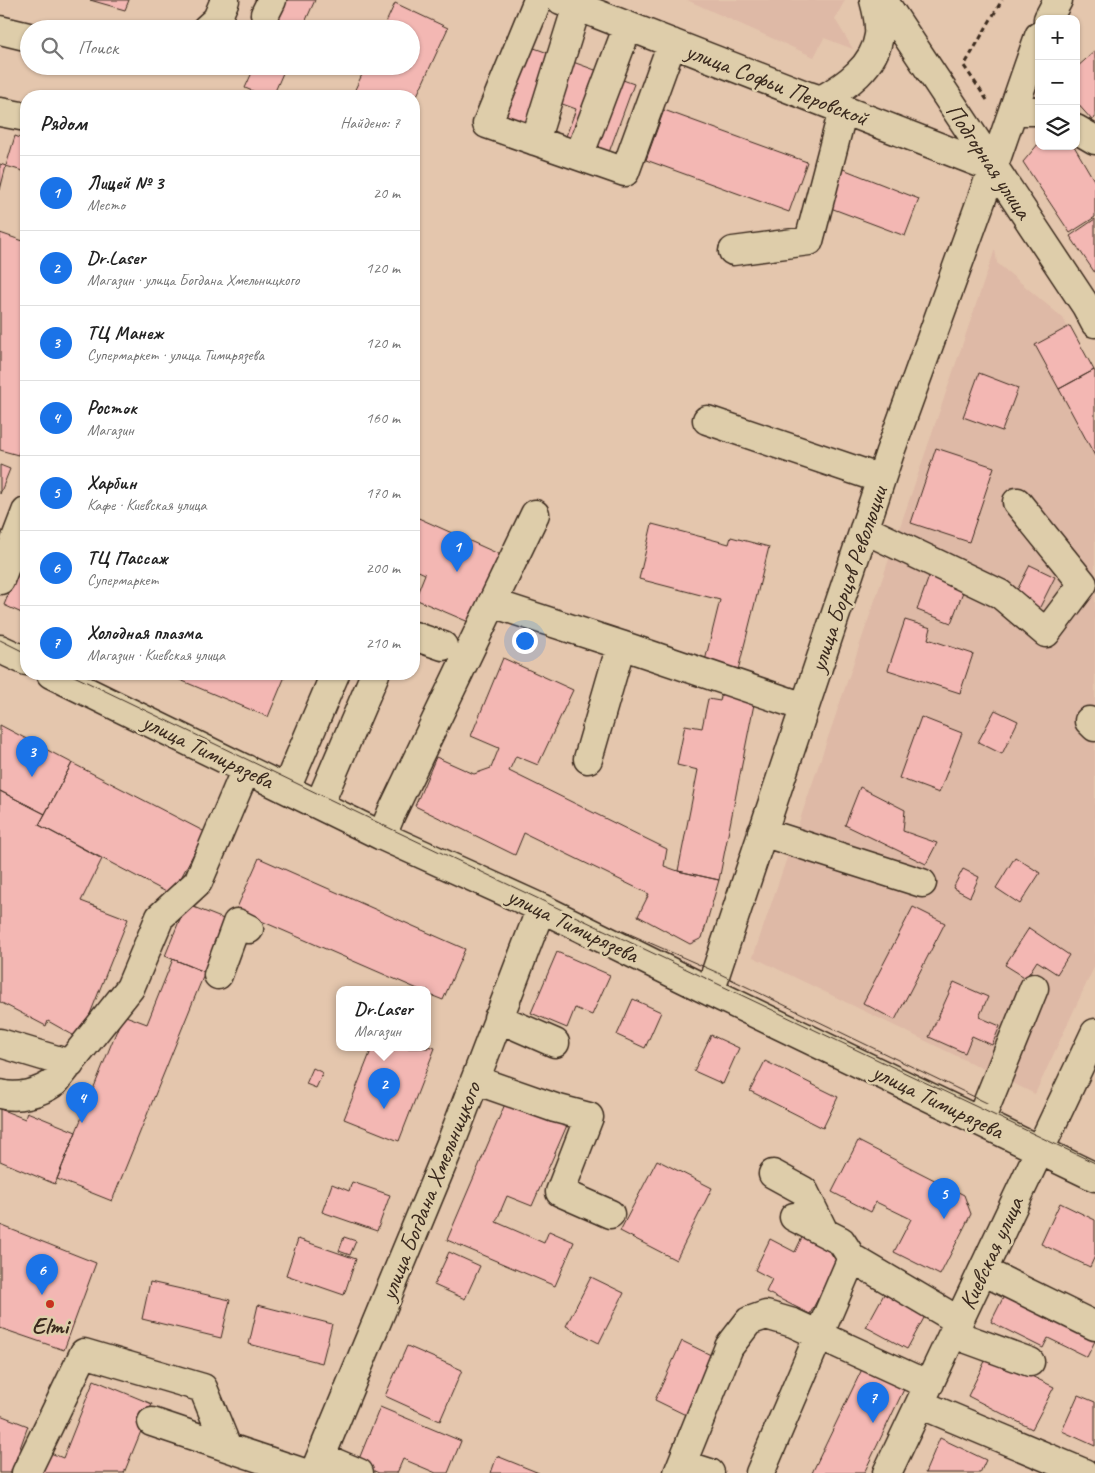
<!DOCTYPE html>
<html lang="ru">
<meta charset="utf-8">
<style>
:root{--surface:#fff;--page:#f6f6f6;--text:#222;--muted:#767676;--line:#e0e0e0;--accent:#1a73e8}
body{margin:0;font-family:Caveat,sans-serif;background:var(--page);color:var(--text)}
.controls{position:absolute;right:15px;top:15px;display:grid;overflow:hidden;border-radius:10px;box-shadow:0 1px 4px #0004}
.controls button{width:45px;height:45px;display:grid;place-items:center;padding:0;border:0;border-bottom:1px solid var(--line);background:var(--surface);color:var(--text);font:25px sans-serif}
.you{position:absolute;left:524px;top:640px;width:18px;height:18px;margin:-12px;border:4px solid #fff;border-radius:50%;background:#1a73e8;box-shadow:0 0 0 8px #1a73e833}
.badge{display:grid;place-items:center;width:32px;height:32px;border-radius:50%;background:var(--accent);color:#fff;font-size:16px;font-weight:700}
.pin{position:absolute;translate:-50% -41px;filter:drop-shadow(0 1px 2px #0008)}
.pin::after{content:'';position:absolute;top:26px;width:18px;height:15px;background:inherit;clip-path:polygon(0 0,100% 0,50% 100%)}
.popup{position:absolute;left:336px;top:986px;width:95px;height:65px;box-sizing:border-box;display:grid;place-content:center;border-radius:10px;background:var(--surface);filter:drop-shadow(0 1px 4px #0005);font-size:16px;white-space:nowrap;color:var(--muted)}
.popup b{font-size:19px;color:var(--text)}
.popup::after{content:'';position:absolute;left:50%;top:100%;margin-left:-10px;border:10px solid transparent;border-top-color:var(--surface)}
.list{margin:0;padding:0;list-style:none}
h2{display:flex;justify-content:space-between;align-items:center;height:65px;margin:0;padding:0 20px;font-size:21px}
h2 small{font-size:16px;font-weight:400;color:var(--muted)}
.list li{display:grid;grid-template-columns:32px 1fr auto;gap:15px;align-items:center;box-sizing:border-box;height:75px;padding:0 20px;border-top:1px solid var(--line)}
.list b{display:block;font-size:19px;white-space:nowrap}
.list p{margin:0;font-size:16px;white-space:nowrap;color:var(--muted)}
.list em{font-size:16px;font-style:normal;color:var(--muted)}
.icon{flex:none;width:28px;height:28px;fill:none;stroke:currentColor;stroke-width:2;stroke-linecap:round;stroke-linejoin:round}
.map{position:relative;flex:none;width:1095px;height:1473px;overflow:hidden}
.search{position:absolute;background:var(--surface);box-shadow:0 1px 4px #0004;left:20px;top:20px;width:400px;height:55px;display:flex;align-items:center;gap:12px;box-sizing:border-box;padding:0 18px;border-radius:28px;color:var(--muted);font-size:19px}
.panel{position:absolute;background:var(--surface);box-shadow:0 1px 4px #0004;left:20px;top:90px;width:400px;height:590px;border-radius:20px}
.map>svg:first-child{display:block}
.built{fill:#deb9a6}
.building{fill:#f3b7b3;stroke:#3b2a1e}
.lines{fill:none;stroke-linecap:round;stroke-linejoin:round}
.minor-casing{stroke:#3b2a1e;stroke-width:31}
.path{stroke:#3b2a1e;stroke-width:3;stroke-dasharray:5 4;stroke-linecap:butt}
.minor{stroke:#decdaa;stroke-width:28}
.tram{stroke:#3b2a1e;stroke-width:1}
.poi-dot{fill:#c8321e;stroke:#decdaa;stroke-width:2}
.labels{text-anchor:middle;dominant-baseline:central;stroke-width:5;stroke-linejoin:round;paint-order:stroke}
.street-label{font-size:24px;fill:#3b2a1e;stroke:#decdaa}
.poi-label{font-size:24px;font-weight:bold;fill:#3b2a1e;stroke:#decdaa}
</style>
<div class="map">
<svg width="1095" height="1473" viewBox="0 0 1095 1473">
<rect width="100%" height="100%" fill="#e4c6ad"/>
<filter id="ink" filterUnits="userSpaceOnUse"><feTurbulence type="fractalNoise" baseFrequency=".02" numOctaves="2"/><feDisplacementMap in="SourceGraphic" scale="10" xChannelSelector="R" yChannelSelector="G"/><feConvolveMatrix kernelMatrix="1 2 1 2 8 2 1 2 1" color-interpolation-filters="sRGB"/></filter>
<g filter="url(#ink)">
<path class="built" d="M 687,0 L 845,0 L 835,19 L 853,49 L 824,38 L 814,57 Z
M 995,249 L 997,263 L 1063,318 L 1095,384 L 1095,965 L 1035,1094 L 753,957 Z"/>
<path class="building" d="M 90,0 L 129,0 L 125,10 Z
M 283,0 L 315,0 L 302,29 L 271,29 Z
M 395,3 L 448,28 L 414,102 L 414,96 L 352,96 L 366,66 L 411,66 L 411,29 L 383,29 Z
M 523,44 L 634,84 L 608,155 L 565,139 L 576,109 L 538,95 L 526,130 L 496,119 Z
M 1095,51 L 1095,118 L 1092,120 L 1076,102 L 1076,68 Z
M 255,66 L 286,66 L 273,96 L 265,96 L 245,88 Z
M 664,110 L 807,162 L 789,212 L 646,160 Z
M 15,136 L 26,140 L 26,172 L 6,166 Z
M 1039,143 L 1039,146 L 1074,146 L 1095,182 L 1095,217 L 1070,233 L 1023,162 Z
M 0,164 L 6,166 L 0,190 Z
M 843,169 L 919,199 L 905,236 L 828,207 Z
M 1095,219 L 1095,273 L 1070,236 Z
M 0,233 L 26,242 L 26,433 L 18,455 L 0,450 Z
M 1070,326 L 1094,370 L 1059,389 L 1035,345 Z
M 1094,370 L 1095,372 L 1095,456 L 1059,389 Z
M 979,373 L 1018,388 L 1002,431 L 963,417 Z
M 936,448 L 994,467 L 969,542 L 911,523 Z
M 0,465 L 10,469 L 0,494 Z
M 414,516 L 501,555 L 471,623 L 415,599 L 425,574 L 414,569 Z
M 652,524 L 729,544 L 731,537 L 769,547 L 735,682 L 702,673 L 720,600 L 639,579 Z
M 26,551 L 26,615 L 4,605 Z
M 1030,565 L 1055,577 L 1036,615 L 1011,602 Z
M 931,571 L 966,584 L 951,623 L 917,610 Z
M 905,620 L 931,628 L 928,639 L 973,654 L 960,693 L 888,670 Z
M 503,658 L 573,690 L 538,765 L 516,756 L 509,771 L 667,849 L 664,866 L 678,871 L 719,880 L 702,938 L 690,944 L 638,916 L 649,894 L 524,833 L 515,855 L 415,806 L 436,757 L 474,774 L 491,768 L 499,748 L 471,736 Z
M 166,674 L 286,674 L 268,717 Z
M 722,692 L 755,699 L 719,880 L 678,871 L 698,770 L 677,765 L 685,725 L 702,728 L 708,699 L 720,701 Z
M 995,710 L 1018,721 L 1002,754 L 978,742 Z
M 921,717 L 962,733 L 939,793 L 899,778 Z
M 0,725 L 72,763 L 45,814 L 0,791 Z
M 72,763 L 205,832 L 172,895 L 39,825 Z
M 860,787 L 905,810 L 903,831 L 937,843 L 926,864 L 845,825 Z
M 0,791 L 45,814 L 39,825 L 102,859 L 81,901 L 128,919 L 80,1039 L 48,1021 L 46,1026 L 0,1002 Z
M 1015,857 L 1040,873 L 1020,904 L 996,888 Z
M 259,858 L 465,949 L 443,1000 L 428,994 L 428,990 L 420,990 L 236,910 Z
M 963,869 L 979,877 L 970,897 L 953,888 Z
M 186,904 L 226,920 L 205,972 L 165,956 Z
M 913,907 L 945,923 L 895,1020 L 863,1003 Z
M 1029,928 L 1069,955 L 1057,974 L 1037,961 L 1026,978 L 1005,965 Z
M 557,952 L 610,975 L 592,1015 L 575,1008 L 567,1028 L 531,1013 Z
M 173,959 L 205,972 L 112,1201 L 57,1179 L 123,1015 L 147,1024 Z
M 954,982 L 988,997 L 979,1017 L 1000,1026 L 992,1045 L 972,1036 L 965,1053 L 929,1037 Z
M 633,999 L 661,1012 L 645,1048 L 617,1035 Z
M 711,1035 L 739,1048 L 723,1084 L 694,1071 Z
M 428,1046 L 435,1048 L 399,1141 L 344,1119 L 372,1048 L 428,1048 Z
M 765,1061 L 838,1097 L 823,1128 L 750,1091 Z
M 313,1068 L 323,1073 L 316,1088 L 306,1084 Z
M 508,1097 L 568,1123 L 532,1206 L 507,1196 L 496,1222 L 544,1243 L 549,1231 L 574,1242 L 555,1286 L 447,1240 Z
M 0,1109 L 25,1119 L 27,1112 L 76,1132 L 55,1184 L 0,1161 Z
M 858,1141 L 964,1195 L 971,1214 L 940,1275 L 894,1252 L 911,1219 L 876,1202 L 871,1212 L 832,1192 Z
M 657,1160 L 712,1188 L 676,1260 L 620,1231 Z
M 352,1182 L 390,1195 L 377,1231 L 322,1212 L 332,1184 L 349,1191 Z
M 1060,1203 L 1095,1220 L 1095,1256 L 1090,1267 L 1041,1244 Z
M 0,1225 L 96,1263 L 64,1350 L 0,1328 Z
M 806,1229 L 844,1248 L 810,1314 L 766,1292 L 772,1279 L 755,1270 L 770,1239 L 795,1252 Z
M 344,1237 L 356,1241 L 350,1255 L 339,1251 Z
M 298,1239 L 356,1259 L 344,1295 L 286,1275 Z
M 449,1252 L 480,1266 L 465,1299 L 434,1285 Z
M 591,1277 L 624,1293 L 599,1343 L 566,1326 Z
M 150,1282 L 230,1300 L 221,1338 L 142,1319 Z
M 889,1285 L 930,1307 L 907,1349 L 866,1327 Z
M 1008,1288 L 1095,1332 L 1095,1341 L 1087,1357 L 1048,1338 L 1043,1348 L 991,1322 Z
M 258,1305 L 332,1324 L 322,1363 L 249,1344 Z
M 682,1341 L 721,1360 L 694,1419 L 655,1400 Z
M 407,1346 L 462,1370 L 440,1421 L 385,1396 Z
M 988,1355 L 1054,1387 L 1032,1429 L 968,1396 Z
M 864,1365 L 906,1385 L 864,1473 L 812,1473 Z
M 94,1380 L 152,1404 L 124,1473 L 39,1473 L 48,1452 L 63,1458 Z
M 1078,1395 L 1095,1402 L 1095,1446 L 1062,1431 Z
M 380,1407 L 461,1441 L 448,1473 L 436,1473 L 403,1459 L 397,1473 L 379,1473 L 357,1464 Z
M 0,1415 L 28,1426 L 11,1473 L 0,1473 Z
M 940,1438 L 986,1460 L 980,1473 L 925,1473 Z
M 497,1456 L 539,1473 L 491,1473 Z"/>
<g class="lines">
<defs>
<path id="minor" d="M 538,0 L 487,124 L 625,172 L 672,43
M 561,0 L 993,168
M 883,0 L 1086,306 L 1095,323
M 265,14 L 272,0
M 1048,19 L 1058,0
M 206,29 L 217,19 L 225,0
M 0,30 L 29,37
M 809,96 L 821,100 C 846,86 875,66 879,35 C 880,24 877,11 874,0
M 1013,111 L 1039,111
M 0,112 L 26,117
M 1076,129 L 1095,140
M 535,141 L 577,6
M 579,156 L 628,26
M 733,251 L 809,241 L 843,110
M 707,420 L 881,479
M 864,529 L 1000,594 L 1046,633 L 1083,584 L 1017,502
M 0,580 L 26,512
M 492,603 L 621,645 L 588,759
M 414,636 L 443,646
M 621,645 L 804,707
M 0,649 L 26,661
M 51,674 L 382,836 L 541,908 L 711,992 L 1095,1177
M 1089,721 L 1095,727
M 286,789 L 335,674
M 319,805 L 375,674
M 762,832 L 922,883
M 382,836 L 391,814 L 535,514
M 218,975 L 237,923 L 249,929
M 711,992 L 716,972 L 890,452 L 993,168 L 1039,36
M 498,1018 L 555,1043
M 0,1043 L 70,1064
M 475,1080 L 555,1108 L 589,1117 L 560,1192 L 610,1214
M 0,1094 C 18,1099 39,1093 55,1082 L 130,988 L 160,917 L 198,882 L 246,769
M 980,1121 L 1034,988
M 773,1174 L 804,1191 L 824,1232
M 794,1217 L 841,1241 L 852,1258 L 959,1321
M 983,1271 L 1095,1326
M 954,1331 L 967,1339 L 1030,1362
M 920,1404 L 1084,1473
M 152,1422 L 304,1473
M 321,1457 L 359,1473
M 682,1464 L 710,1473
M 26,1473 L 84,1353 L 203,1388 L 227,1447
M 314,1473 L 451,1143 L 541,908
M 678,1473 L 729,1347 L 749,1321 L 766,1315 L 793,1323 L 819,1335 L 852,1258
M 760,1473 L 819,1335 L 913,1378 L 930,1383
M 887,1473 L 1095,1033"/>
</defs>
<use href="#minor" class="minor-casing"/>
<path class="path" d="M 987,100 L 964,66 L 1002,0"/>
<use href="#minor" class="minor"/>
<path class="tram" d="M 0,640 L 26,653
M 70,674 L 385,826 L 1095,1163
M 623,931 L 716,972 L 987,1103"/>
</g>
</g>
<circle class="poi-dot" cx="50" cy="1304" r="5"/>
<g class="labels">
<g class="street-label">
<text transform="translate(777 84) rotate(21)">улица Софьи Перовской</text>
<text transform="translate(989 161) rotate(56)">Подгорная улица</text>
<text transform="translate(848 579) rotate(-71)">улица Борцов Революции</text>
<text transform="translate(208 751) rotate(26)">улица Тимирязева</text>
<text transform="translate(573 925) rotate(26)">улица Тимирязева</text>
<text transform="translate(938 1101) rotate(26)">улица Тимирязева</text>
<text transform="translate(430 1191) rotate(-68)">улица Богдана Хмельницкого</text>
<text transform="translate(991 1253) rotate(-65)">Киевская улица</text>
</g>
<g class="poi-label">
<text x="50" y="1326">Elmi</text>
</g>
</g>
</svg>
<div class="controls">
<button>+</button>
<button>−</button>
<button><svg class="icon" aria-label="layers" viewBox="0 0 24 24"><path d="M12 4l9 5-9 5-9-5zM3 14l9 5 9-5"/></svg></button>
</div>
<div class="you"></div>
<div class="pin badge" style="left:457px;top:572px">1</div>
<div class="pin badge" style="left:384px;top:1109px">2</div>
<div class="popup"><b>Dr.Laser</b>Магазин</div>
<div class="pin badge" style="left:32px;top:777px">3</div>
<div class="pin badge" style="left:82px;top:1123px">4</div>
<div class="pin badge" style="left:944px;top:1219px">5</div>
<div class="pin badge" style="left:42px;top:1295px">6</div>
<div class="pin badge" style="left:873px;top:1423px">7</div>
<div class="search"><svg class="icon" aria-label="search" viewBox="0 0 24 24"><circle cx="10" cy="10" r="6"/><path d="M15 15l6 6"/></svg>Поиск</div>
<section class="panel">
<h2>Рядом<small>Найдено: 7</small></h2>
<ul class="list">
<li><span class="badge">1</span><div><b>Лицей № 3</b><p>Место</p></div><em>20 m</em></li>
<li><span class="badge">2</span><div><b>Dr.Laser</b><p>Магазин · улица Богдана Хмельницкого</p></div><em>120 m</em></li>
<li><span class="badge">3</span><div><b>ТЦ Манеж</b><p>Супермаркет · улица Тимирязева</p></div><em>120 m</em></li>
<li><span class="badge">4</span><div><b>Росток</b><p>Магазин</p></div><em>160 m</em></li>
<li><span class="badge">5</span><div><b>Харбин</b><p>Кафе · Киевская улица</p></div><em>170 m</em></li>
<li><span class="badge">6</span><div><b>ТЦ Пассаж</b><p>Супермаркет</p></div><em>200 m</em></li>
<li><span class="badge">7</span><div><b>Холодная плазма</b><p>Магазин · Киевская улица</p></div><em>210 m</em></li>
</ul>
</section>
</div>
